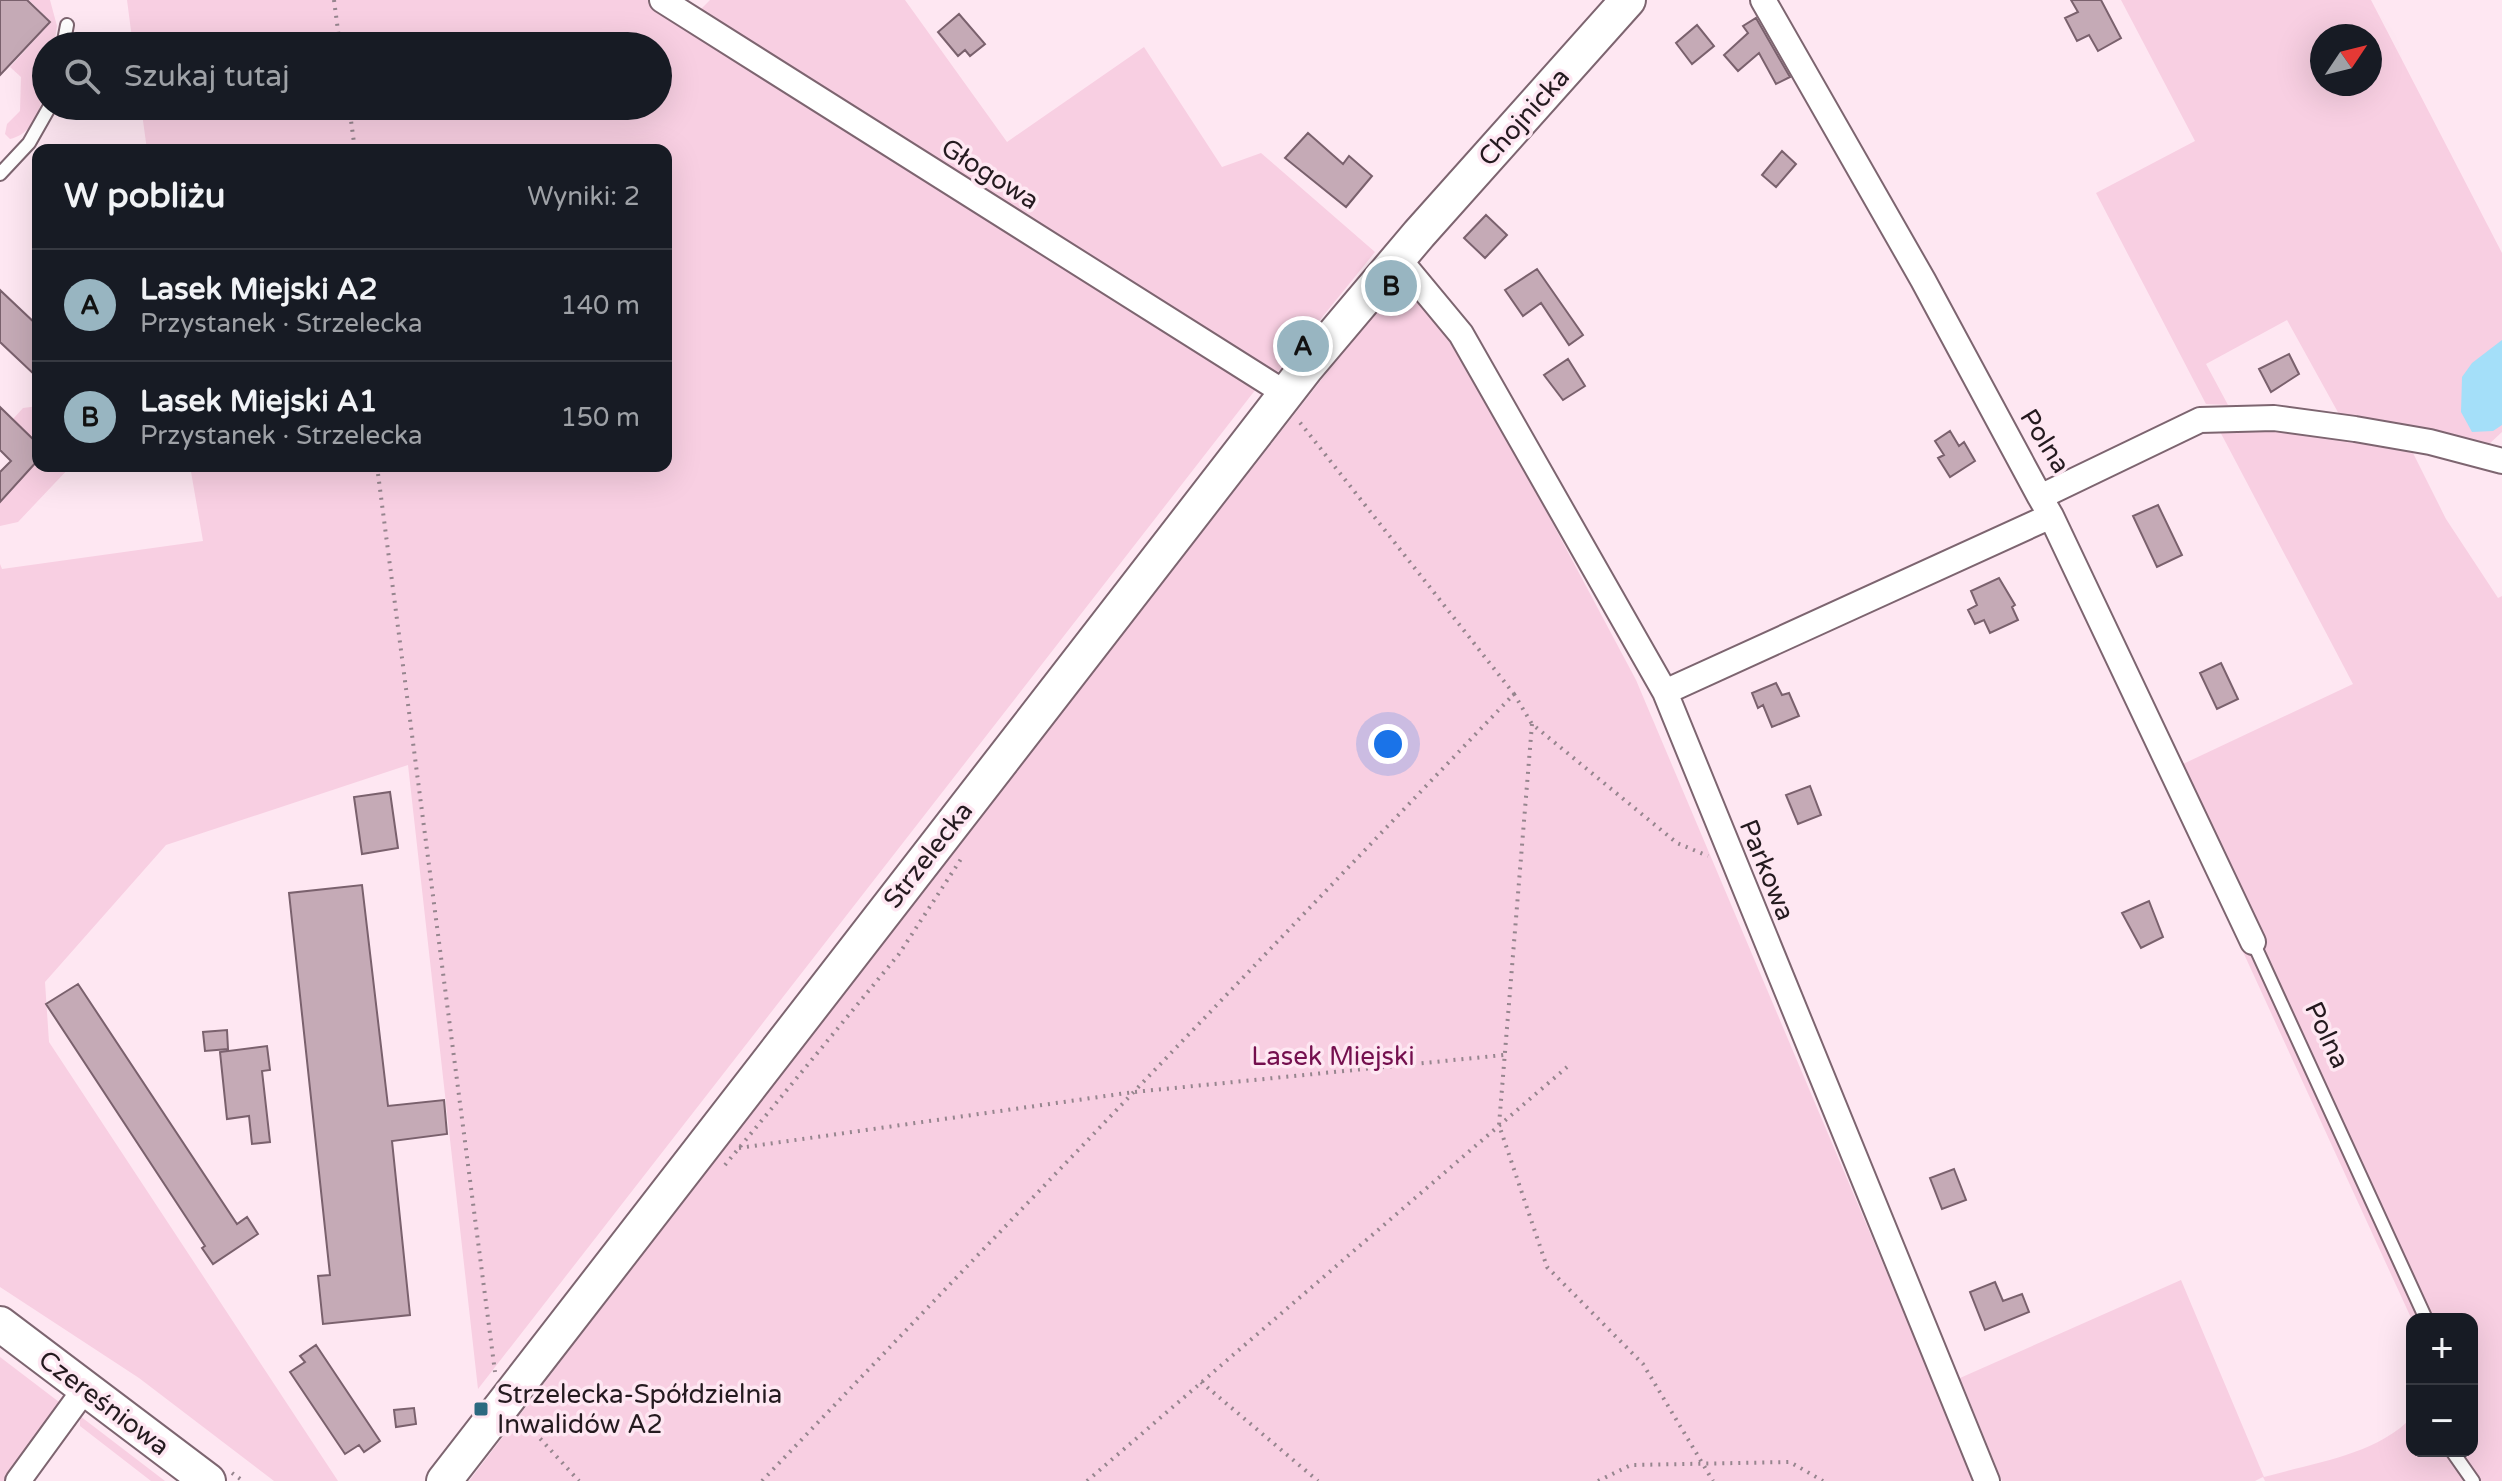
<!DOCTYPE html>
<html lang="pl">
<meta charset="utf-8">
<style>
:root{--surface:#171b24;--page:#242831;--text:#f1f3f6;--muted:#9ea1a6;--line:#363941;--accent:#98b5c1}
body{margin:0;font-family:"Varela Round",sans-serif;background:var(--page);color:var(--text)}
.controls{position:absolute;right:24px;bottom:24px;display:grid;overflow:hidden;border-radius:16px;box-shadow:0 8px 32px #0002}
.controls button{width:72px;height:72px;display:grid;place-items:center;padding:0;border:0;border-bottom:2px solid var(--line);background:var(--surface);color:var(--text);font:40px sans-serif}
.compass{position:absolute;left:2310px;top:24px;width:72px;height:72px;border-radius:50%;background:var(--surface);box-shadow:0 8px 32px #0002;rotate:55deg}
.you{position:absolute;left:1388px;top:744px;width:28px;height:28px;margin:-20px;border:6px solid #fff;border-radius:50%;background:#1a73e8;box-shadow:0 0 0 12px #1a73e833}
.badge{display:grid;place-items:center;width:52px;height:52px;border-radius:50%;background:var(--accent);color:#111;font-size:26px;font-weight:700}
.pin{position:absolute;translate:-50% -50%;border:4px solid #fff;box-shadow:0 2px 8px #0006}
.list{margin:0;padding:0;list-style:none}
h2{display:flex;justify-content:space-between;align-items:center;height:104px;margin:0;padding:0 32px;font-size:34px}
h2 small{font-size:26px;font-weight:400;color:var(--muted)}
.list li{display:grid;grid-template-columns:52px 1fr auto;gap:24px;align-items:center;box-sizing:border-box;height:112px;padding:0 32px;border-top:2px solid var(--line)}
.list b{display:block;font-size:30px;white-space:nowrap}
.list p{margin:0;font-size:26px;white-space:nowrap;color:var(--muted)}
.list em{font-size:26px;font-style:normal;color:var(--muted)}
.icon{flex:none;width:44px;height:44px;fill:none;stroke:currentColor;stroke-width:2;stroke-linecap:round;stroke-linejoin:round}
.map{position:relative;flex:none;width:2502px;height:1481px;overflow:hidden}
.search{position:absolute;background:var(--surface);box-shadow:0 8px 32px #0002;left:32px;top:32px;width:640px;height:88px;display:flex;align-items:center;gap:20px;box-sizing:border-box;padding:0 28px;border-radius:44px;color:var(--muted);font-size:30px}
.panel{position:absolute;background:var(--surface);box-shadow:0 8px 32px #0002;left:32px;top:144px;width:640px;height:328px;border-radius:16px}
.map>svg:first-child{display:block}
.green{fill:#f8cfe2;fill-rule:evenodd}
.water{fill:#a4dff9}
.building{fill:#c5aab6;stroke:#7a616d;stroke-width:2}
.lines{fill:none;stroke-linecap:round;stroke-linejoin:round}
.lane-casing{stroke:#7d6570;stroke-width:16}
.street-casing{stroke:#7d6570;stroke-width:28}
.secondary-casing{stroke:#7d6570;stroke-width:38}
.path{stroke:#96858e;stroke-width:4;stroke-dasharray:2 6;stroke-linecap:butt}
.lane{stroke:#fff;stroke-width:12}
.street{stroke:#fff;stroke-width:24}
.secondary{stroke:#fff;stroke-width:34}
.poi-dot{fill:#2c6980;stroke:#fee7f2;stroke-width:3}
.labels{text-anchor:middle;dominant-baseline:central;stroke-width:7;stroke-linejoin:round;paint-order:stroke}
.street-label{font-size:26px;fill:#241a1f;stroke:#fee7f2}
.park-label{font-size:26px;fill:#740f4e;stroke:#fee7f2}
.poi-label{font-size:26px;fill:#241a1f;stroke:#fee7f2;text-anchor:start}
</style>
<div class="map">
<svg width="2502" height="1481" viewBox="0 0 2502 1481">
<rect width="100%" height="100%" fill="#fee7f2"/>
<path class="green" d="M 29,0 L 50,0 L 57,26 L 54,46 L 46,46 C 46,74 47,131 10,139 L 5,134 L 7,124 L 20,111 L 21,77 L 10,67 L 51,22 Z
M 127,0 L 651,0 L 1256,389 L 478,1389 L 408,765 L 166,845 L 45,982 L 49,1042 L 338,1481 L 274,1481 L 139,1378 L 0,1287 L 0,564 L 2,569 L 203,541 L 190,466 L 666,466 L 666,150 L 147,150 L 141,106 L 658,106 L 658,46 L 133,46 Z
M 710,0 L 905,0 L 1007,142 L 1144,47 L 1222,167 L 1261,153 L 1375,252 L 1277,373 L 701,9 Z
M 2121,0 L 2371,0 L 2502,253 L 2502,432 L 2487,446 L 2340,416 L 2287,320 L 2206,364 L 2228,405 L 2206,404 L 2096,193 L 2195,141 ZM 2322,36 L 2370,36 L 2370,84 L 2322,84 Z
M 1404,274 L 1454,338 L 1636,680 L 1975,1481 L 469,1481 L 887,936 Z
M 38,406 L 38,444 L 13,419 L 23,408 Z
M 2216,424 L 2316,432 L 2411,449 L 2446,519 L 2498,598 L 2502,596 L 2502,1481 L 2265,1481 L 2263,1477 L 2255,1481 L 2002,1481 L 1960,1378 L 2181,1280 L 2264,1477 C 2312,1463 2377,1455 2412,1417 L 2412,1451 L 2472,1451 L 2472,1319 L 2412,1320 L 2233,930 L 2251,923 L 2188,788 L 2183,764 L 2353,684 Z
M 38,460 L 38,466 L 71,466 L 18,522 L 0,526 L 0,490 L 6,495 Z
M 0,1357 L 63,1405 L 4,1481 L 0,1481 Z
M 80,1416 L 165,1481 L 151,1481 L 80,1426 Z"/>
<path class="water" d="M 2502,340 L 2502,425 L 2493,431 L 2472,432 L 2461,412 L 2462,377 L 2472,363 Z"/>
<path class="building" d="M 0,0 L 27,0 L 50,22 L 0,75 Z
M 2071,0 L 2101,0 L 2121,38 L 2098,51 L 2089,35 L 2077,41 L 2065,18 L 2078,12 Z
M 959,14 L 985,44 L 970,56 L 965,50 L 958,56 L 938,32 Z
M 1756,18 L 1790,77 L 1776,84 L 1759,53 L 1738,71 L 1724,55 L 1748,33 L 1743,26 Z
M 1697,25 L 1714,46 L 1692,64 L 1676,43 Z
M 1308,133 L 1343,164 L 1349,156 L 1372,176 L 1346,207 L 1285,158 Z
M 1782,151 L 1796,164 L 1776,187 L 1762,175 Z
M 1486,215 L 1507,235 L 1485,258 L 1464,238 Z
M 1537,269 L 1583,335 L 1569,345 L 1541,303 L 1523,316 L 1505,290 Z
M 0,290 L 38,326 L 38,378 L 0,342 Z
M 2289,354 L 2299,374 L 2271,392 L 2259,369 Z
M 1568,359 L 1585,386 L 1563,400 L 1544,375 Z
M 0,407 L 38,444 L 38,460 L 0,502 L 0,472 L 11,461 L 0,450 Z
M 1950,431 L 1959,446 L 1964,442 L 1975,461 L 1950,477 L 1938,458 L 1944,455 L 1935,441 Z
M 2158,505 L 2182,555 L 2157,567 L 2133,516 Z
M 1999,578 L 2015,605 L 2012,607 L 2018,620 L 1990,633 L 1984,620 L 1975,624 L 1968,610 L 1977,605 L 1971,591 Z
M 2221,663 L 2238,699 L 2217,709 L 2200,673 Z
M 1776,683 L 1782,695 L 1789,693 L 1799,716 L 1772,727 L 1763,705 L 1758,708 L 1752,693 Z
M 1810,786 L 1821,815 L 1798,824 L 1786,795 Z
M 390,792 L 398,848 L 362,854 L 354,797 Z
M 362,885 L 388,1106 L 444,1100 L 447,1134 L 392,1141 L 410,1315 L 323,1324 L 318,1276 L 330,1275 L 289,893 Z
M 2149,901 L 2163,937 L 2141,948 L 2122,913 Z
M 78,984 L 237,1224 L 247,1217 L 258,1234 L 213,1264 L 202,1248 L 205,1246 L 46,1004 Z
M 227,1030 L 228,1049 L 205,1051 L 203,1032 Z
M 267,1046 L 270,1070 L 262,1071 L 270,1142 L 252,1144 L 249,1116 L 227,1119 L 220,1052 Z
M 1954,1169 L 1966,1200 L 1942,1209 L 1930,1178 Z
M 1995,1282 L 2003,1301 L 2022,1294 L 2029,1312 L 1985,1330 L 1970,1292 Z
M 316,1345 L 380,1441 L 364,1452 L 359,1445 L 345,1454 L 290,1372 L 305,1362 L 300,1356 Z
M 414,1408 L 416,1424 L 396,1427 L 394,1410 Z"/>
<g class="lines">
<defs>
<path id="lane" d="M 63,46 L 67,25
M 0,174 L 29,143 L 50,106
M 2253,942 L 2426,1319
M 2452,1451 L 2473,1481"/>
<path id="street" d="M 662,0 L 1288,395
M 1763,0 L 1923,280 L 2040,497 L 2200,420 L 2274,418 L 2355,429 L 2430,442 L 2502,461
M 1398,258 L 1461,334 L 1665,692
M 2051,516 L 2253,942
M 18,1481 L 85,1389
M 1987,1481 L 1665,692 L 2051,516 L 2040,497"/>
<path id="secondary" d="M 0,1324 L 208,1481
M 444,1481 L 1305,369 L 1419,234 L 1628,0"/>
</defs>
<use href="#lane" class="lane-casing"/>
<use href="#street" class="street-casing"/>
<use href="#secondary" class="secondary-casing"/>
<path class="path" d="M 334,0 L 340,46
M 349,106 L 355,150
M 377,466 L 495,1372
M 1514,694 L 1532,724 L 1677,843 L 1708,856
M 1532,724 L 1499,1125 L 1547,1267 L 1643,1364 L 1713,1481
M 739,1148 L 1134,1092 L 1504,1055
M 725,1165 L 899,954 L 961,859
M 1201,1382 L 1318,1481
M 524,1421 L 579,1481
M 232,1473 L 243,1481
M 762,1481 L 1514,694 L 1298,420
M 1087,1481 L 1567,1067
M 1598,1481 L 1631,1465 L 1790,1462 L 1823,1481"/>
<use href="#lane" class="lane"/>
<use href="#street" class="street"/>
<use href="#secondary" class="secondary"/>
</g>
<rect class="poi-dot" x="473" y="1401" width="16" height="16" rx="4"/>
<g class="labels">
<g class="street-label">
<text transform="translate(1524 117) rotate(-48)">Chojnicka</text>
<text transform="translate(990 174) rotate(32)">Głogowa</text>
<text transform="translate(2045 441) rotate(58)">Polna</text>
<text transform="translate(928 855) rotate(-52)">Strzelecka</text>
<text transform="translate(1767 870) rotate(68)">Parkowa</text>
<text transform="translate(2327 1035) rotate(65)">Polna</text>
<text transform="translate(104 1403) rotate(37)">Czereśniowa</text>
</g>
<g class="park-label">
<text x="1333" y="1056">Lasek Miejski</text>
</g>
<g class="poi-label">
<text x="497" y="1394">Strzelecka-Spółdzielnia<tspan x="497" dy="30">Inwalidów A2</tspan></text>
</g>
</g>
</svg>
<div class="controls">
<button>+</button>
<button>−</button>
</div>
<svg class="compass" viewBox="-18 -18 36 36"><path d="M0-13l5 13h-10z" fill="#e53935"/><path d="M0 13l5-13h-10z" fill="#9ea1a6"/></svg>
<div class="you"></div>
<div class="pin badge" style="left:1303px;top:346px">A</div>
<div class="pin badge" style="left:1391px;top:286px">B</div>
<div class="search"><svg class="icon" aria-label="search" viewBox="0 0 24 24"><circle cx="10" cy="10" r="6"/><path d="M15 15l6 6"/></svg>Szukaj tutaj</div>
<section class="panel">
<h2>W pobliżu<small>Wyniki: 2</small></h2>
<ul class="list">
<li><span class="badge">A</span><div><b>Lasek Miejski A2</b><p>Przystanek · Strzelecka</p></div><em>140 m</em></li>
<li><span class="badge">B</span><div><b>Lasek Miejski A1</b><p>Przystanek · Strzelecka</p></div><em>150 m</em></li>
</ul>
</section>
</div>
